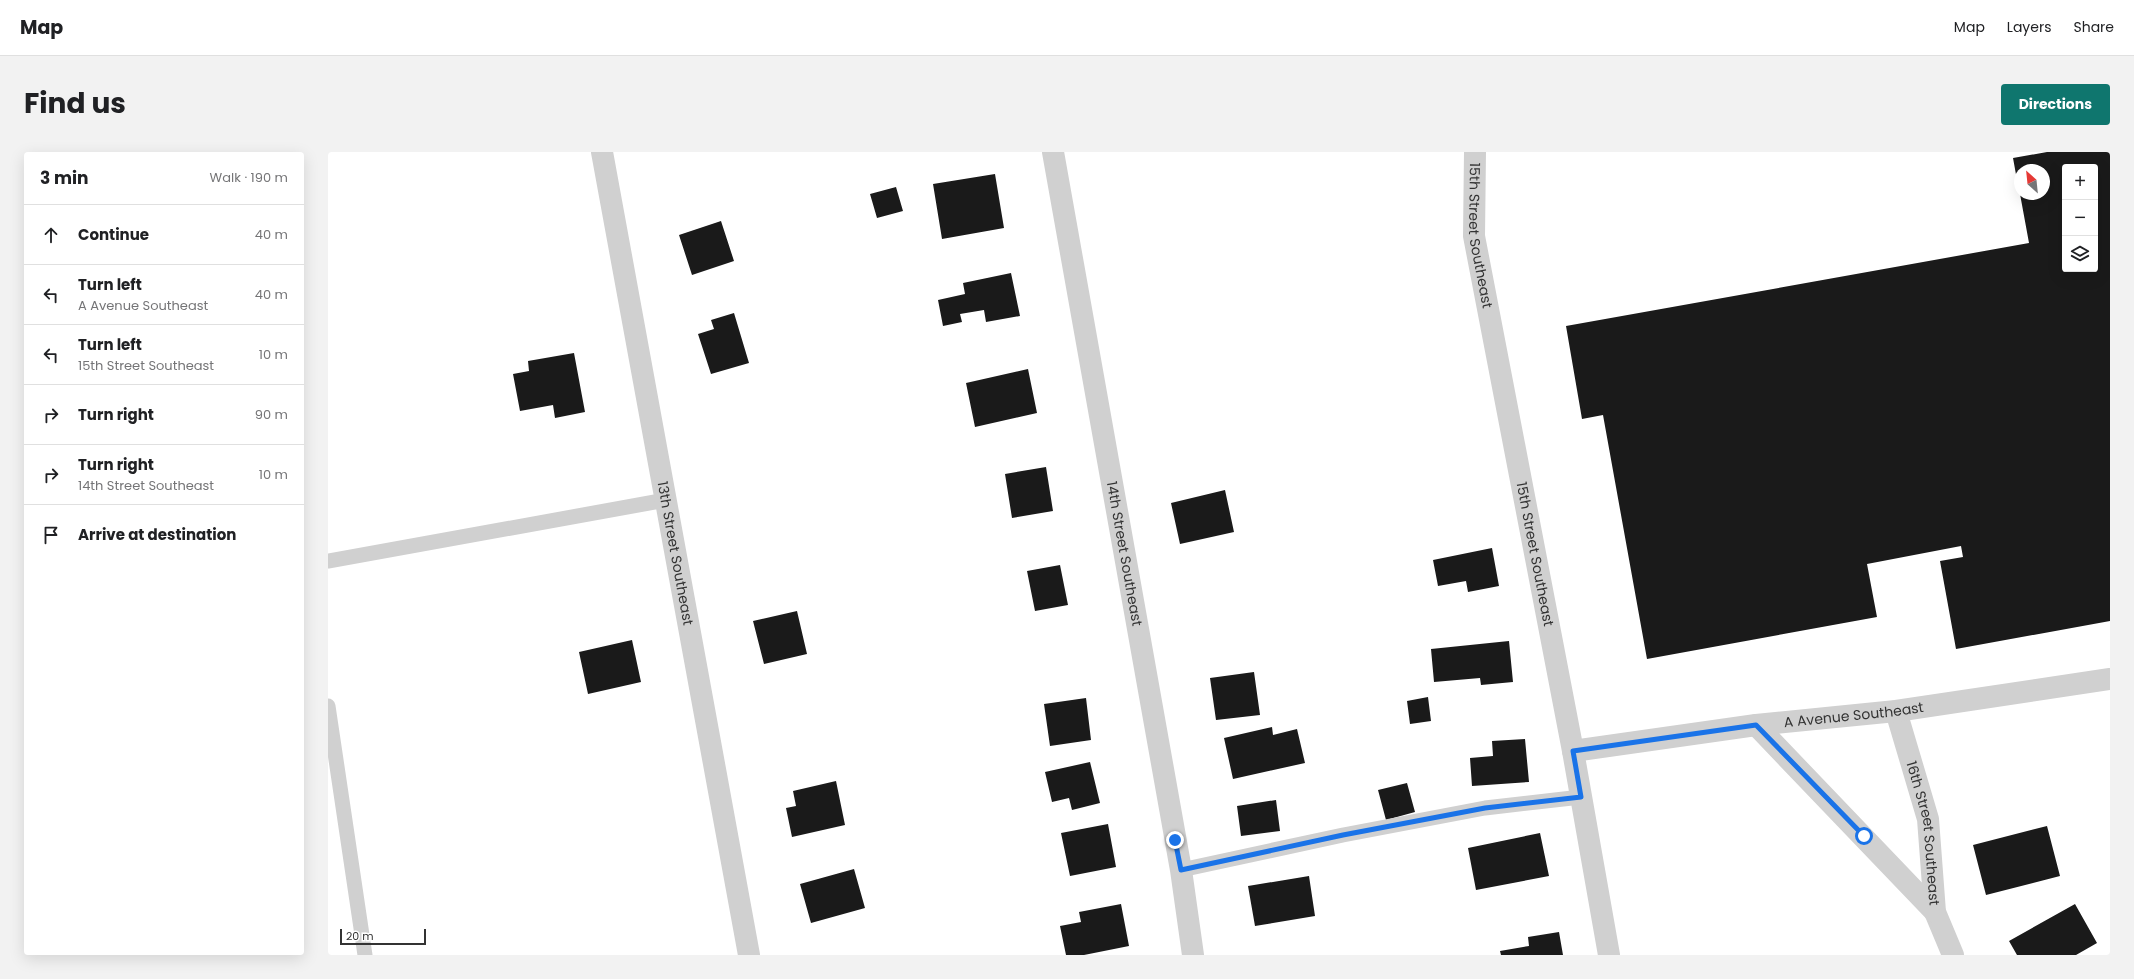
<!DOCTYPE html>
<meta charset="utf-8">
<style>
:root{--surface:#fff;--page:#f2f2f2;--text:#202124;--muted:#757577;--line:#e0e0e0;--accent:#0f766e}
body{margin:0;font-family:Poppins,sans-serif;background:var(--page);color:var(--text)}
.controls{position:absolute;right:12px;top:12px;display:grid;overflow:hidden;border-radius:4px;box-shadow:0 4px 16px #0002}
.controls button{width:36px;height:36px;display:grid;place-items:center;padding:0;border:0;border-bottom:1px solid var(--line);background:var(--surface);color:var(--text);font:20px sans-serif}
.compass{position:absolute;left:1686px;top:12px;width:36px;height:36px;border-radius:50%;background:var(--surface);box-shadow:0 4px 16px #0002;rotate:333deg}
.scale{position:absolute;left:12px;bottom:10px;width:86px;box-sizing:border-box;padding-left:4px;border:2px solid #333;border-top:0;font-size:11px;line-height:14px;white-space:nowrap;color:#333;-webkit-text-stroke:3px #fff;paint-order:stroke}
.stop{position:absolute;width:12px;height:12px;margin:-9px;border:3px solid #1a73e8;border-radius:50%;background:#fff}
.stop.end{background:#1a73e8;border-color:#fff;box-shadow:0 1px 4px #0008}
.list{margin:0;padding:0;list-style:none}
h2{display:flex;justify-content:space-between;align-items:center;height:52px;margin:0;padding:0 16px;font-size:17px}
h2 small{font-size:13px;font-weight:400;color:var(--muted)}
.list li{display:grid;grid-template-columns:26px 1fr auto;gap:12px;align-items:center;box-sizing:border-box;height:60px;padding:0 16px;border-top:1px solid var(--line)}
.list b{display:block;font-size:15px;white-space:nowrap}
.list p{margin:0;font-size:13px;white-space:nowrap;color:var(--muted)}
.list em{font-size:13px;font-style:normal;color:var(--muted)}
.icon{flex:none;width:22px;height:22px;fill:none;stroke:currentColor;stroke-width:2;stroke-linecap:round;stroke-linejoin:round}
.map{position:relative;flex:none;width:1782px;height:803px;overflow:hidden;border-radius:4px}
header{display:flex;align-items:center;gap:24px;box-sizing:border-box;height:56px;padding:0 20px;background:var(--surface);border-bottom:1px solid var(--line)}
header strong{font-size:19px}
nav{display:flex;gap:22px;margin-inline-start:auto;font-size:14px}
.intro{display:flex;align-items:center;justify-content:space-between;box-sizing:border-box;height:96px;padding:0 24px}
h1{margin:0;font-size:28px}
.button{padding:10px 18px;border-radius:4px;background:var(--accent);color:#fff;font-size:14px;font-weight:700}
main{display:flex;gap:24px;padding:0 24px}
aside{flex:1;background:var(--surface);border-radius:4px;box-shadow:0 4px 16px #0002}
.map>svg:first-child{display:block}
.building{fill:#1a1a1a;fill-rule:evenodd}
.lines{fill:none;stroke-linecap:round;stroke-linejoin:round}
.service{stroke:#d0d0d0;stroke-width:15}
.minor{stroke:#d0d0d0;stroke-width:22}
.tertiary{stroke:#d0d0d0;stroke-width:22}
.route{stroke:#1a73e8;stroke-width:5}
.labels{text-anchor:middle;dominant-baseline:central;stroke-width:4;stroke-linejoin:round;paint-order:stroke}
.street-label{font-size:14px;fill:#333;stroke:#fff}
</style>
<header>
<strong>Map</strong>
<nav><a>Map</a><a>Layers</a><a>Share</a></nav>
</header>
<div class="intro"><h1>Find us</h1><a class="button">Directions</a></div>
<main>
<aside>
<h2>3 min<small>Walk · 190 m</small></h2>
<ul class="list">
<li><svg class="icon" aria-label="ahead" viewBox="0 0 24 24"><path d="M12 20V5M6 11l6-6 6 6"/></svg><div><b>Continue</b></div><em>40 m</em></li>
<li><svg class="icon" aria-label="left" viewBox="0 0 24 24"><path d="M17 20v-9H6M10 6l-5 5 5 5"/></svg><div><b>Turn left</b><p>A Avenue Southeast</p></div><em>40 m</em></li>
<li><svg class="icon" aria-label="left" viewBox="0 0 24 24"><path d="M17 20v-9H6M10 6l-5 5 5 5"/></svg><div><b>Turn left</b><p>15th Street Southeast</p></div><em>10 m</em></li>
<li><svg class="icon" aria-label="right" viewBox="0 0 24 24"><path d="M7 20v-9h11M14 6l5 5-5 5"/></svg><div><b>Turn right</b></div><em>90 m</em></li>
<li><svg class="icon" aria-label="right" viewBox="0 0 24 24"><path d="M7 20v-9h11M14 6l5 5-5 5"/></svg><div><b>Turn right</b><p>14th Street Southeast</p></div><em>10 m</em></li>
<li><svg class="icon" aria-label="arrive" viewBox="0 0 24 24"><path d="M6 21V4h12l-3 4 3 4H6"/></svg><div><b>Arrive at destination</b></div></li>
</ul>
</aside>
<div class="map">
<svg width="1782" height="803" viewBox="0 0 1782 803">
<rect width="100%" height="100%" fill="#fff"/>
<path class="building" d="M 1719,0 L 1782,0 L 1782,469 L 1628,497 L 1612,409 L 1635,405 L 1633,394 L 1539,412 L 1549,465 L 1319,507 L 1275,263 L 1254,267 L 1238,174 L 1701,91 L 1692,42 L 1716,42 L 1716,18 L 1692,18 L 1691,39 L 1685,6 ZM 1737,15 L 1767,15 L 1767,117 L 1737,117 Z
M 667,22 L 676,76 L 614,87 L 605,32 Z
M 568,35 L 575,59 L 549,66 L 542,42 Z
M 393,69 L 406,109 L 364,123 L 351,83 Z
M 683,121 L 692,164 L 658,170 L 656,158 L 632,162 L 634,170 L 615,174 L 610,148 L 637,142 L 635,131 Z
M 406,161 L 421,211 L 383,222 L 370,182 L 386,177 L 383,168 Z
M 246,201 L 257,260 L 227,266 L 225,253 L 192,259 L 185,222 L 201,219 L 200,209 Z
M 700,217 L 709,261 L 647,275 L 638,231 Z
M 718,315 L 725,359 L 684,366 L 677,322 Z
M 897,338 L 906,380 L 852,392 L 843,351 Z
M 1164,396 L 1171,434 L 1140,440 L 1138,429 L 1110,434 L 1105,408 Z
M 732,413 L 740,453 L 707,459 L 699,419 Z
M 469,459 L 479,502 L 436,512 L 425,469 Z
M 304,488 L 313,530 L 260,542 L 251,500 Z
M 1181,489 L 1185,530 L 1153,533 L 1152,526 L 1106,530 L 1103,497 Z
M 926,520 L 932,563 L 888,568 L 882,526 Z
M 1100,545 L 1103,569 L 1082,572 L 1079,549 Z
M 758,546 L 763,588 L 722,594 L 716,552 Z
M 944,575 L 945,583 L 969,577 L 977,611 L 905,627 L 896,586 Z
M 1197,587 L 1201,630 L 1144,634 L 1142,606 L 1165,604 L 1164,589 Z
M 762,610 L 772,651 L 744,658 L 741,646 L 724,650 L 717,620 Z
M 508,629 L 517,673 L 464,685 L 458,656 L 468,654 L 465,639 Z
M 1079,631 L 1087,660 L 1058,668 L 1050,638 Z
M 948,648 L 952,679 L 913,684 L 909,654 Z
M 780,672 L 788,715 L 742,724 L 733,681 Z
M 1719,674 L 1732,724 L 1658,743 L 1645,693 Z
M 1212,681 L 1221,724 L 1148,738 L 1140,696 Z
M 526,717 L 537,756 L 483,771 L 472,732 Z
M 981,724 L 987,764 L 927,774 L 920,734 Z
M 793,752 L 801,794 L 756,803 L 738,803 L 732,774 L 753,770 L 751,760 Z
M 1747,752 L 1769,791 L 1748,803 L 1689,803 L 1681,789 Z
M 1231,780 L 1235,803 L 1173,803 L 1172,799 L 1201,794 L 1200,785 Z"/>
<g class="lines">
<path class="service" d="M 0,409 L 338,348
M 0,554 L 37,803
M 853,718 L 1015,683 L 1157,656 L 1253,645"/>
<g class="minor">
<path id="s1" d="M 274,0 L 421,803"/>
<path id="s2" d="M 725,0 L 853,718 L 865,803"/>
<path id="s3" d="M 1568,559 L 1600,667 L 1607,760 L 1625,803"/>
<path d="M 1428,573 L 1607,760"/>
<path id="s4" d="M 1245,599 L 1428,573 L 1568,559 L 1782,527"/>
</g>
<path class="tertiary" id="s5" d="M 1147,0 L 1146,84 L 1245,599 L 1281,803"/>
</g>
<g class="lines">
<path class="route" d="M 847,688 L 853,718 L 1015,683 L 1157,656 L 1253,645 L 1245,599 L 1428,573 L 1536,684"/>
</g>
<g class="labels">
<g class="street-label">
<text stroke="none"><textPath href="#s5" startOffset="84">15th Street Southeast</textPath></text>
<text stroke="none"><textPath href="#s1" startOffset="408">13th Street Southeast</textPath></text>
<text stroke="none"><textPath href="#s2" startOffset="408">14th Street Southeast</textPath></text>
<text stroke="none"><textPath href="#s5" startOffset="408">15th Street Southeast</textPath></text>
<text stroke="none"><textPath href="#s4" startOffset="283">A Avenue Southeast</textPath></text>
<text stroke="none"><textPath href="#s3" startOffset="126">16th Street Southeast</textPath></text>
</g>
</g>
</svg>
<div class="controls">
<button>+</button>
<button>−</button>
<button><svg class="icon" aria-label="layers" viewBox="0 0 24 24"><path d="M12 4l9 5-9 5-9-5zM3 14l9 5 9-5"/></svg></button>
</div>
<svg class="compass" viewBox="-18 -18 36 36"><path d="M0-13l5 13h-10z" fill="#e53935"/><path d="M0 13l5-13h-10z" fill="#757577"/></svg>
<div class="scale">20 m</div>
<div class="stop" style="left:1536px;top:684px"></div>
<div class="stop end" style="left:847px;top:688px"></div>
</div>
</main>
